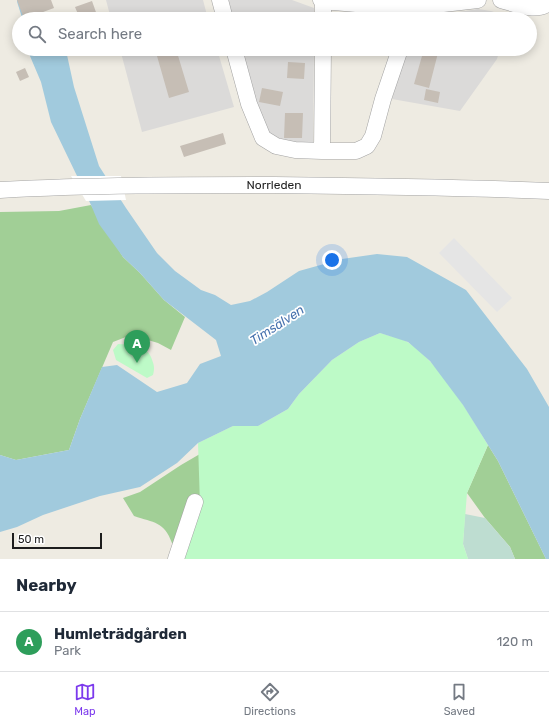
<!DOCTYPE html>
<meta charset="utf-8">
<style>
:root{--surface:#fff;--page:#f2f2f3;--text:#1f2937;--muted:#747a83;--line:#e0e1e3;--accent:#7c3aed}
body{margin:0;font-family:Rubik,sans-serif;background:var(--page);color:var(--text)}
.scale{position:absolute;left:12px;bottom:10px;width:90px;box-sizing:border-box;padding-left:4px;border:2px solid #1d1d1d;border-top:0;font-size:11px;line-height:14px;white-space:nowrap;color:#1d1d1d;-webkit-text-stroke:3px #fff;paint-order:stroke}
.you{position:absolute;left:332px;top:260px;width:14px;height:14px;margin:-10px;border:3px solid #fff;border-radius:50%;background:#1a73e8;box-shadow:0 0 0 6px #1a73e833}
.badge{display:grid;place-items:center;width:26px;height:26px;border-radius:50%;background:var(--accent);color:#fff;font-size:13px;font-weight:700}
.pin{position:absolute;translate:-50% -33px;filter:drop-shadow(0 1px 2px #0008)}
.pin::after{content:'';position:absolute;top:21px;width:14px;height:12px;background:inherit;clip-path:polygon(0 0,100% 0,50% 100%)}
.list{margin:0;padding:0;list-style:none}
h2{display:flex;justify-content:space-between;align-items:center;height:52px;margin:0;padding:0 16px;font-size:17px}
h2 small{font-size:13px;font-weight:400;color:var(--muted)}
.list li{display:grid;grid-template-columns:26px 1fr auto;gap:12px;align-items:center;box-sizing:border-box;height:60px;padding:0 16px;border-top:1px solid var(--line)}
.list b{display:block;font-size:15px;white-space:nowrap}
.list p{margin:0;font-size:13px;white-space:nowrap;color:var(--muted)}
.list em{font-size:13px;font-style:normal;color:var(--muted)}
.icon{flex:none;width:22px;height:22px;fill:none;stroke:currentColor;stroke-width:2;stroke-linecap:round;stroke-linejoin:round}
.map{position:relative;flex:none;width:549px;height:559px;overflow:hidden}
.search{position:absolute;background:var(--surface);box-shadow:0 2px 10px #0003;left:12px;right:12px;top:12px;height:44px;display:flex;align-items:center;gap:10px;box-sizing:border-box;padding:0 14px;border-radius:22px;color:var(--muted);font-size:15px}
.sheet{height:112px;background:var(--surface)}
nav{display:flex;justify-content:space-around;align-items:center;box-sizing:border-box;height:56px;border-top:1px solid var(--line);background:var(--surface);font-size:11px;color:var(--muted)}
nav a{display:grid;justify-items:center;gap:2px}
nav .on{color:var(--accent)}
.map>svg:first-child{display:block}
.residential{fill:#dbdad9}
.forest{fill:#a1cf96}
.wetland{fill:#beddd1}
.park{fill:#bdfac7}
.parking{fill:#e5e5e5}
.water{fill:#a1cadd}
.pier{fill:#fff}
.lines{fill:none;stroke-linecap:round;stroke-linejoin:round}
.river{stroke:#a1cadd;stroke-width:22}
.building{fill:#c6beb5}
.minor-casing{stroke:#a4a4a4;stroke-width:17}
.minor{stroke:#fff;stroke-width:16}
.labels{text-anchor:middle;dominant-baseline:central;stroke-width:3.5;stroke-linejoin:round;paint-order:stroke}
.street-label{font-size:12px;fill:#1d1d1d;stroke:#fff}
.water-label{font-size:13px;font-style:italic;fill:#4772ae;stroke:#fff}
</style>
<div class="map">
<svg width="549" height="559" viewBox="0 0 549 559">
<rect width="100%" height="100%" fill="#eeebe2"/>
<path class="residential" d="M 106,0 L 203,0 L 208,19 L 111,19 Z
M 227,0 L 292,0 L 314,8 L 314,19 L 230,19 Z
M 478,9 L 491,11 L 500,14 L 506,19 L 415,19 Z
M 120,49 L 217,49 L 234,107 L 142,132 Z
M 239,49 L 314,49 L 313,151 L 283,146 L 267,134 Z
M 406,49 L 500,49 L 497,59 L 460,111 L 392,99 Z"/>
<path class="forest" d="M 91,205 L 123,257 L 140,273 L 164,300 L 185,317 L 171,350 L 158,343 L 131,335 L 113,342 L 80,419 L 69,450 L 16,460 L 0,455 L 0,212 L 59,211 Z
M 488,445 L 498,461 L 546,559 L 515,559 L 510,547 L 485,518 L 467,493 Z
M 205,451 L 216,469 L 192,545 L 172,543 C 164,521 154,523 134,516 L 123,498 L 140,492 L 181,465 Z"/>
<path class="wetland" d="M 465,514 L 485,518 L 510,547 L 515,559 L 468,559 L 463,544 Z"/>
<path class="park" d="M 380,333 C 389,336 402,338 409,343 C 441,365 468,412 488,445 L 467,493 L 463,544 L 468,559 L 182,559 L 200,505 L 198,443 L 233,426 L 258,426 L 288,409 L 299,394 L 332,360 L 359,342 Z
M 118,344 C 133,345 144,343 151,357 C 154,365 155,367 153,375 L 147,378 L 116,360 L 113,350 Z"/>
<path class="parking" d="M 454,238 L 512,298 L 497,312 L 439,253 Z"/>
<path class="water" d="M 27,49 L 64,49 L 67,55 L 74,87 L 99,166 L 126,208 L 157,253 L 175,271 L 201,290 L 215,295 L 231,305 L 250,301 L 267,292 L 299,271 L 342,259 L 377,254 L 407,257 L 466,290 L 527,369 L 549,407 L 549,559 L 546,559 L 498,461 L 463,405 L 430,361 L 408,342 L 380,333 L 359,342 L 332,360 L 299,394 L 288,409 L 258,426 L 233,426 L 198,443 L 177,463 L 140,487 L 100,496 L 43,515 L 17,527 L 0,532 L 0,455 L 16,460 L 69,450 L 80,419 L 102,367 L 117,365 L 157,392 L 187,383 L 200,364 L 221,356 L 216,340 L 164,300 L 140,273 L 123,257 L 99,224 L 91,205 L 51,122 L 41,82 Z"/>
<path class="pier" d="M 71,176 L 121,176 L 126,200 L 86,201 Z"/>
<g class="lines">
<path class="river" d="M 28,0 L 34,19"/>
</g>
<path class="building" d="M 17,0 L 51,0 L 54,8 L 24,19 Z
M 92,1 L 97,15 L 85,19 L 80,19 L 75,7 Z
M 155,49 L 176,49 L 189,92 L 169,98 Z
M 424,49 L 439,49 L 429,88 L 414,84 Z
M 288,62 L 305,63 L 304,79 L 287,78 Z
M 25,68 L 29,77 L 20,81 L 16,72 Z
M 262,88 L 283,92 L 280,106 L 259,102 Z
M 426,89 L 440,92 L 438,103 L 424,100 Z
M 285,113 L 303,113 L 302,138 L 284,138 Z
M 223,133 L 226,144 L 184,157 L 180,146 Z"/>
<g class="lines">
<defs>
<path id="minor" d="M 220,0 L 225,19
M 321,0 L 323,1 L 323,19
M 501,0 C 516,4 535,13 549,3
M 323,1 L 389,7 L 408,8 L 478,0
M 234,49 L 249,104 L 263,138 L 276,146 L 295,150 L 322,151 L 356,151 L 367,146 L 373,136 L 383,99 L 400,49
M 322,151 L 323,49
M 0,190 C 91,185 183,185 274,185 C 366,186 457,187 549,191
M 176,559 L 195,502"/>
</defs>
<use href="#minor" class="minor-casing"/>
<use href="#minor" class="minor"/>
</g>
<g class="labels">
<g class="street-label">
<text x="274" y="185">Norrleden</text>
</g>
<g class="water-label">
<text transform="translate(277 325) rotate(-33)">Timsälven</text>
</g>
</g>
</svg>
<div class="scale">50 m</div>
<div class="you"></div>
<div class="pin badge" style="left:137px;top:363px;background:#2e9e5b">A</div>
<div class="search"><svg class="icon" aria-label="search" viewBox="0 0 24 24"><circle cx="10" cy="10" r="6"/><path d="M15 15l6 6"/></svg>Search here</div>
</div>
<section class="sheet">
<h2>Nearby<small></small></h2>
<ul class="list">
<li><span class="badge" style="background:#2e9e5b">A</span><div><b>Humleträdgården</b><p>Park</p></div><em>120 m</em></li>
</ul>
</section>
<nav>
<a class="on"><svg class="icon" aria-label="map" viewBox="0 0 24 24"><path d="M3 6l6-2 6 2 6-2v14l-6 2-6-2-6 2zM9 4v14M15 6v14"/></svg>Map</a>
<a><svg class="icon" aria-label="directions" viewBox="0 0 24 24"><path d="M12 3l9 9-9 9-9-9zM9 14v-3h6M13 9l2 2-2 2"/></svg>Directions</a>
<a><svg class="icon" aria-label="saved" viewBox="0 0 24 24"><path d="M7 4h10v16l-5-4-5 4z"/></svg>Saved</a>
</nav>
